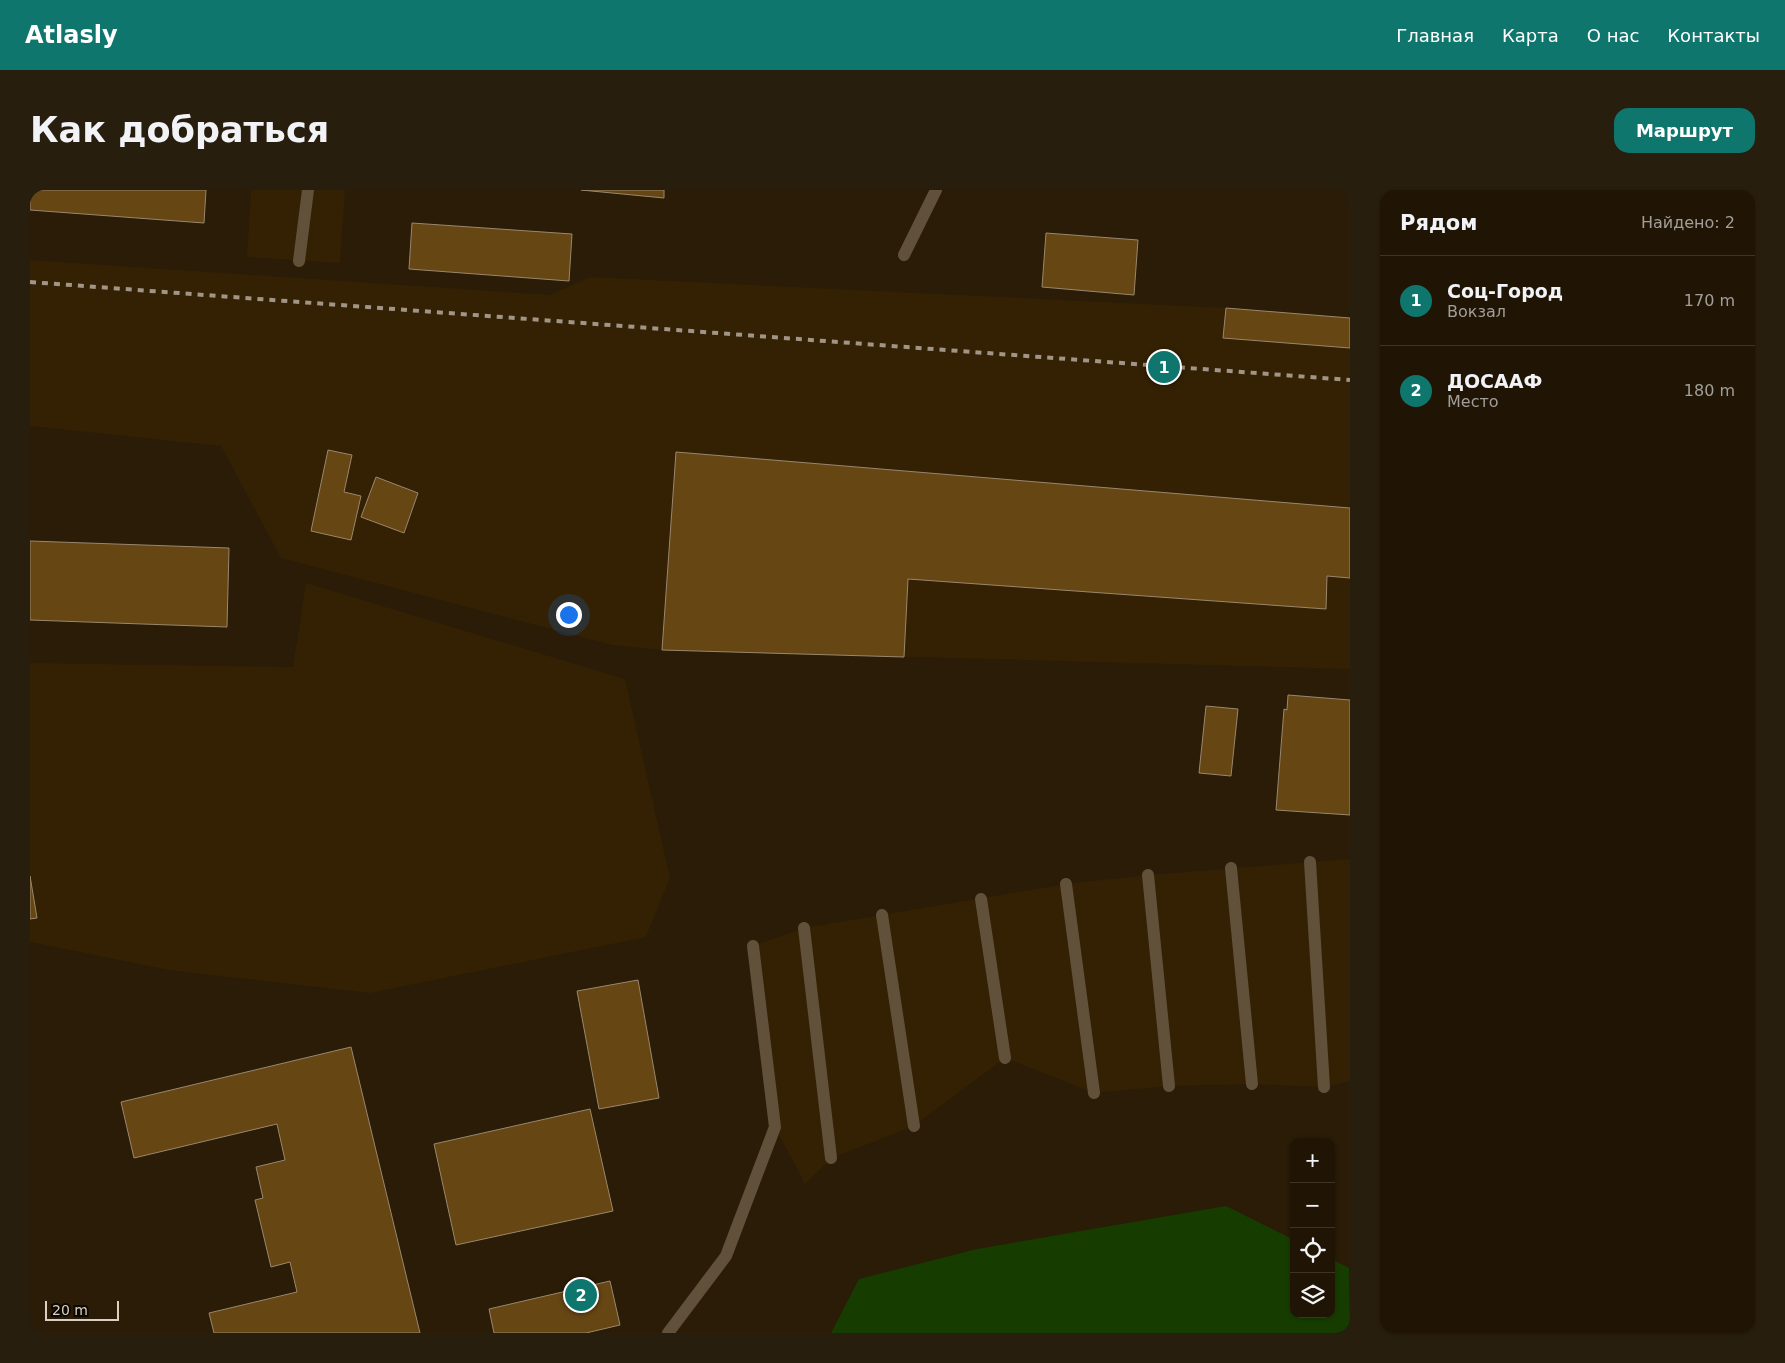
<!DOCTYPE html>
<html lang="ru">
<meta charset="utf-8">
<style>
:root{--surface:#201504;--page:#281e0e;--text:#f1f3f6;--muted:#a29f9a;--line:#3d3426;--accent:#0f766e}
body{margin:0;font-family:"DejaVu Sans",sans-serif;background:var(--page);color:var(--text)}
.controls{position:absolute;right:15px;bottom:15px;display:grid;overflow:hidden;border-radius:10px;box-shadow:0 1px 4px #0004}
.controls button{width:45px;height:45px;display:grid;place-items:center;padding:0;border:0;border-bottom:1px solid var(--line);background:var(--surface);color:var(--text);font:25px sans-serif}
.scale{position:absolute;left:15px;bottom:12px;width:74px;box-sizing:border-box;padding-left:5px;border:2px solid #d9cfc3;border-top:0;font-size:14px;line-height:18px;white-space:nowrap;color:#d9cfc3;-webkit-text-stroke:4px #0e0802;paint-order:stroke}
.you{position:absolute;left:538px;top:424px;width:18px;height:18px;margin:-12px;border:4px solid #fff;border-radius:50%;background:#1a73e8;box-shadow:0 0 0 8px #1a73e833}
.badge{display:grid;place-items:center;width:32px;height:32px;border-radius:50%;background:var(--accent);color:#fff;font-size:16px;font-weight:700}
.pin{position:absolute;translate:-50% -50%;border:2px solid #fff;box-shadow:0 1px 5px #0006}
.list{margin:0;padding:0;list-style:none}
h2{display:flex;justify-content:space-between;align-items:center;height:65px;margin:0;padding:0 20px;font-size:21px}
h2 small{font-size:16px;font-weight:400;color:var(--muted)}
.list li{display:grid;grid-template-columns:32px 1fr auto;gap:15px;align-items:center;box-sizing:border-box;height:90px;padding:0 20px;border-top:1px solid var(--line)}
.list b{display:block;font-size:19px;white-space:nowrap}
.list p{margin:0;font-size:16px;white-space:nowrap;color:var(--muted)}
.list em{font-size:16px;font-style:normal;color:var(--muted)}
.icon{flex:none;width:28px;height:28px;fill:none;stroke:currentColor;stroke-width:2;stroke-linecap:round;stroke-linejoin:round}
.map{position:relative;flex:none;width:1320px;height:1143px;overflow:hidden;border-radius:15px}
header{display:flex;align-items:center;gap:30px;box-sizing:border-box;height:70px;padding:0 25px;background:var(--accent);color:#fff}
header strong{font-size:24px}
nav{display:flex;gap:28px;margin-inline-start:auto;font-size:18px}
.intro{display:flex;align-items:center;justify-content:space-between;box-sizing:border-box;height:120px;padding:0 30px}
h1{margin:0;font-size:35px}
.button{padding:12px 22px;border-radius:15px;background:var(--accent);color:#fff;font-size:18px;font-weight:700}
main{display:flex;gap:30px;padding:0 30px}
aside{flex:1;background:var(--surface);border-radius:15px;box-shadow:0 1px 4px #0004}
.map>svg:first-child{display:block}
.built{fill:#342104}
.green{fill:#173c00}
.building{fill:#664613;stroke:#9a876f}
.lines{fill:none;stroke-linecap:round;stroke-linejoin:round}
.service{stroke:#61513a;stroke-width:12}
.rail{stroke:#a09586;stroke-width:4;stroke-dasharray:6 6;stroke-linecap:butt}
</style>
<header>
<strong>Atlasly</strong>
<nav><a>Главная</a><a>Карта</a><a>О нас</a><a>Контакты</a></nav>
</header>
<div class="intro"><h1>Как добраться</h1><a class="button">Маршрут</a></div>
<main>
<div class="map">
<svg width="1320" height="1143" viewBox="0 0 1320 1143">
<rect width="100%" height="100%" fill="#2a1c06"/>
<path class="built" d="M 221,0 L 315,0 L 310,73 L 217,67 Z
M 0,70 L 520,105 L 560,87 L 1196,118 L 1320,128 L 1320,479 L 632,460 L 582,455 L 251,368 L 191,256 L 0,236 Z
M 276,393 L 595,489 L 640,688 L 616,747 L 340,803 L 139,780 L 0,752 L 0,473 L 263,477 Z
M 1320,669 L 1320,891 L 1294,897 L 1222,894 L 1139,896 L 1064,903 L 975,868 L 884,936 L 802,968 L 775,994 L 745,937 L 723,756 L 774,738 L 1036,694 L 1118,685 Z"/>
<path class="green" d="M 1196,1016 L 1264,1050 L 1264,1124 L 1301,1124 L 1301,1069 L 1319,1078 L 1320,1143 L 801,1143 L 829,1089 L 947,1059 Z"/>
<path class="building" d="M 0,0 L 176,0 L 174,33 L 0,20 Z
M 551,0 L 634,0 L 634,8 Z
M 382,33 L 542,44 L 539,91 L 379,79 Z
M 1016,43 L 1108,50 L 1104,105 L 1012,97 Z
M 1196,118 L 1320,128 L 1320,158 L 1193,148 Z
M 298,260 L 322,265 L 314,302 L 331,306 L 321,350 L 281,341 Z
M 646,262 L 1320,318 L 1320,388 L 1297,386 L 1296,419 L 878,389 L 874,467 L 632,460 Z
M 346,287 L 388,303 L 374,343 L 331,327 Z
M 0,351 L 199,358 L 197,437 L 0,430 Z
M 1258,505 L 1320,510 L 1320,625 L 1246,620 L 1254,519 L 1257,520 Z
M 1176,516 L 1208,519 L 1201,586 L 1169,583 Z
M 0,686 L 7,728 L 0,729 Z
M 608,790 L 629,908 L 569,919 L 547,801 Z
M 321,857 L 390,1143 L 184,1143 L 179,1123 L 267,1102 L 260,1072 L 241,1077 L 225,1010 L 233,1008 L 226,977 L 255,970 L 247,934 L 104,968 L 91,912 Z
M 560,919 L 583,1021 L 426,1055 L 404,954 Z
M 580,1091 L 590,1135 L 556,1143 L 464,1143 L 459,1119 Z"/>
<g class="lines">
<path class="service" d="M 874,65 L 906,0
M 269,71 L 278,0
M 1280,672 L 1294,897
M 1201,678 L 1222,894
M 1118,685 L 1139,896
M 1036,694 L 1064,903
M 951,709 L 975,868
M 852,725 L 884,936
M 774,738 L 801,968
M 638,1143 L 696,1066 L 745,937 L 723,756"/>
<path class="rail" d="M 0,92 L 1320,190"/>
</g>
</svg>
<div class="controls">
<button>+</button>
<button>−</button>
<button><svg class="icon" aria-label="locate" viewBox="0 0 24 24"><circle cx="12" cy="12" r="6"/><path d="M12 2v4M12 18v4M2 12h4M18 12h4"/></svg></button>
<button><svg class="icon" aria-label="layers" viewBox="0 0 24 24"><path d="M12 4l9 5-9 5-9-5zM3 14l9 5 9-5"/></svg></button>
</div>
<div class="scale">20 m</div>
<div class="you"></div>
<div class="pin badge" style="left:1134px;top:177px">1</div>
<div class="pin badge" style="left:551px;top:1105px">2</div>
</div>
<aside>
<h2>Рядом<small>Найдено: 2</small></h2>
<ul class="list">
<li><span class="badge">1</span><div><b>Соц-Город</b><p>Вокзал</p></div><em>170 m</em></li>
<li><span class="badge">2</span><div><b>ДОСААФ</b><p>Место</p></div><em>180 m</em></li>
</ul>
</aside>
</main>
